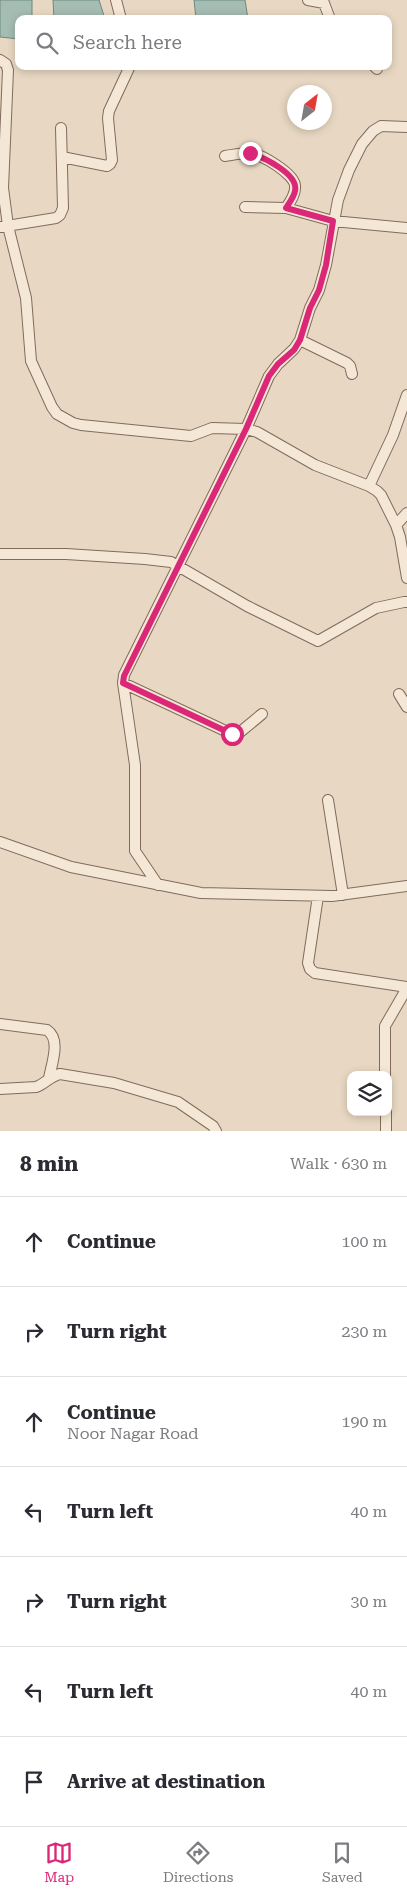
<!DOCTYPE html>
<meta charset="utf-8">
<style>
:root{--surface:#fff;--page:#f2f2f3;--text:#2b2b33;--muted:#7c7c81;--line:#e1e1e2;--accent:#db2777}
body{margin:0;font-family:"Roboto Serif",serif;background:var(--page);color:var(--text)}
.controls{position:absolute;right:15px;bottom:15px;display:grid;overflow:hidden;border-radius:10px;box-shadow:0 2px 8px #0003}
.controls button{width:45px;height:45px;display:grid;place-items:center;padding:0;border:0;border-bottom:1px solid var(--line);background:var(--surface);color:var(--text);font:25px sans-serif}
.compass{position:absolute;left:287px;top:85px;width:45px;height:45px;border-radius:50%;background:var(--surface);box-shadow:0 2px 8px #0003;rotate:31deg}
.stop{position:absolute;width:15px;height:15px;margin:-11px;border:4px solid #db2777;border-radius:50%;background:#fff}
.stop.end{background:#db2777;border-color:#fff;box-shadow:0 1px 5px #0008}
.list{margin:0;padding:0;list-style:none}
h2{display:flex;justify-content:space-between;align-items:center;height:65px;margin:0;padding:0 20px;font-size:21px}
h2 small{font-size:16px;font-weight:400;color:var(--muted)}
.list li{display:grid;grid-template-columns:32px 1fr auto;gap:15px;align-items:center;box-sizing:border-box;height:90px;padding:0 20px;border-top:1px solid var(--line)}
.list b{display:block;font-size:19px;white-space:nowrap}
.list p{margin:0;font-size:16px;white-space:nowrap;color:var(--muted)}
.list em{font-size:16px;font-style:normal;color:var(--muted)}
.icon{flex:none;width:28px;height:28px;fill:none;stroke:currentColor;stroke-width:2;stroke-linecap:round;stroke-linejoin:round}
.map{position:relative;flex:none;width:407px;height:1131px;overflow:hidden}
.search{position:absolute;background:var(--surface);box-shadow:0 2px 8px #0003;left:15px;right:15px;top:15px;height:55px;display:flex;align-items:center;gap:12px;box-sizing:border-box;padding:0 18px;border-radius:10px;color:var(--muted);font-size:19px}
.sheet{height:695px;background:var(--surface)}
nav{display:flex;justify-content:space-around;align-items:center;box-sizing:border-box;height:70px;border-top:1px solid var(--line);background:var(--surface);font-size:14px;color:var(--muted)}
nav a{display:grid;justify-items:center;gap:2px}
nav .on{color:var(--accent)}
.map>svg:first-child{display:block}
.water{fill:#a5bcb2;stroke:#6d897e}
.lines{fill:none;stroke-linecap:round;stroke-linejoin:round}
.minor-casing{stroke:#816b5c;stroke-width:12}
.minor{stroke:#f4e7d5;stroke-width:10}
.route{stroke:#db2777;stroke-width:6}
</style>
<div class="map">
<svg width="407" height="1131" viewBox="0 0 407 1131">
<rect width="100%" height="100%" fill="#e8d8c3"/>
<path class="water" d="M 0,0 L 32,0 L 32,19 L 19,19 L 19,39 L 0,37 Z
M 53,0 L 99,0 L 105,19 L 54,19 Z
M 194,0 L 245,0 L 248,19 L 196,19 Z"/>
<g class="lines">
<defs>
<path id="minor" d="M 116,0 L 121,19
M 308,0 L 324,3 L 330,19
M 0,60 L 6,64 L 8,70 L 3,188 L 8,226 L 26,298 L 31,361 L 52,407 L 57,414 L 73,423 L 81,425 L 191,436 L 212,428 L 246,429 L 257,432 L 315,465 L 369,486 L 377,491 L 381,495 L 396,525 L 400,537 L 407,578
M 374,66 L 377,69
M 225,156 C 232,155 241,153 249,153 C 260,153 295,174 295,186 C 296,194 290,202 286,208
M 62,157 L 107,166 L 110,164 L 112,160 L 108,118 L 109,111 L 130,66
M 245,207 L 286,208 L 333,221 L 407,228
M 0,227 L 56,218 L 60,215 L 63,208 L 61,128
M 300,340 L 347,363 L 350,366 L 352,374
M 369,486 L 393,435 L 407,395
M 396,525 L 407,513
M 0,554 L 66,554 L 145,559 L 171,562 L 247,606 L 318,641 L 376,608 L 404,602 L 407,602
M 123,683 L 232,734 L 239,733 L 262,714
M 399,694 L 407,707
M 328,800 L 343,895
M 0,842 L 71,867 L 201,893 L 332,896 L 407,886
M 158,885 L 135,851 L 135,765 L 123,683 L 124,675 L 246,429 L 269,376 L 278,364 L 294,349 L 300,340 L 310,308 L 319,290 L 326,265 L 338,200 L 349,170 L 362,144 L 373,131 L 381,126 L 407,127
M 318,896 L 308,963 L 310,969 L 315,973 L 407,987
M 0,1024 L 47,1030 C 61,1039 52,1063 49,1078
M 385,1075 L 385,1026 L 407,988
M 0,1089 L 36,1087 C 45,1084 50,1076 60,1074 L 114,1083 L 178,1102 L 213,1126 L 216,1131
M 386,1112 L 386,1131"/>
</defs>
<use href="#minor" class="minor-casing"/>
<use href="#minor" class="minor"/>
</g>
<g class="lines">
<path class="route" d="M 232,734 L 123,683 L 124,676 L 246,429 L 269,376 L 278,364 L 294,350 L 300,340 L 310,308 L 319,290 L 326,265 L 333,221 L 286,208 C 289,203 294,197 295,191 C 299,174 263,157 250,153"/>
</g>
</svg>
<div class="controls">
<button><svg class="icon" aria-label="layers" viewBox="0 0 24 24"><path d="M12 4l9 5-9 5-9-5zM3 14l9 5 9-5"/></svg></button>
</div>
<svg class="compass" viewBox="-18 -18 36 36"><path d="M0-13l5 13h-10z" fill="#e53935"/><path d="M0 13l5-13h-10z" fill="#7c7c81"/></svg>
<div class="stop" style="left:232px;top:734px"></div>
<div class="stop end" style="left:250px;top:153px"></div>
<div class="search"><svg class="icon" aria-label="search" viewBox="0 0 24 24"><circle cx="10" cy="10" r="6"/><path d="M15 15l6 6"/></svg>Search here</div>
</div>
<section class="sheet">
<h2>8 min<small>Walk · 630 m</small></h2>
<ul class="list">
<li><svg class="icon" aria-label="ahead" viewBox="0 0 24 24"><path d="M12 20V5M6 11l6-6 6 6"/></svg><div><b>Continue</b></div><em>100 m</em></li>
<li><svg class="icon" aria-label="right" viewBox="0 0 24 24"><path d="M7 20v-9h11M14 6l5 5-5 5"/></svg><div><b>Turn right</b></div><em>230 m</em></li>
<li><svg class="icon" aria-label="ahead" viewBox="0 0 24 24"><path d="M12 20V5M6 11l6-6 6 6"/></svg><div><b>Continue</b><p>Noor Nagar Road</p></div><em>190 m</em></li>
<li><svg class="icon" aria-label="left" viewBox="0 0 24 24"><path d="M17 20v-9H6M10 6l-5 5 5 5"/></svg><div><b>Turn left</b></div><em>40 m</em></li>
<li><svg class="icon" aria-label="right" viewBox="0 0 24 24"><path d="M7 20v-9h11M14 6l5 5-5 5"/></svg><div><b>Turn right</b></div><em>30 m</em></li>
<li><svg class="icon" aria-label="left" viewBox="0 0 24 24"><path d="M17 20v-9H6M10 6l-5 5 5 5"/></svg><div><b>Turn left</b></div><em>40 m</em></li>
<li><svg class="icon" aria-label="arrive" viewBox="0 0 24 24"><path d="M6 21V4h12l-3 4 3 4H6"/></svg><div><b>Arrive at destination</b></div></li>
</ul>
</section>
<nav>
<a class="on"><svg class="icon" aria-label="map" viewBox="0 0 24 24"><path d="M3 6l6-2 6 2 6-2v14l-6 2-6-2-6 2zM9 4v14M15 6v14"/></svg>Map</a>
<a><svg class="icon" aria-label="directions" viewBox="0 0 24 24"><path d="M12 3l9 9-9 9-9-9zM9 14v-3h6M13 9l2 2-2 2"/></svg>Directions</a>
<a><svg class="icon" aria-label="saved" viewBox="0 0 24 24"><path d="M7 4h10v16l-5-4-5 4z"/></svg>Saved</a>
</nav>
